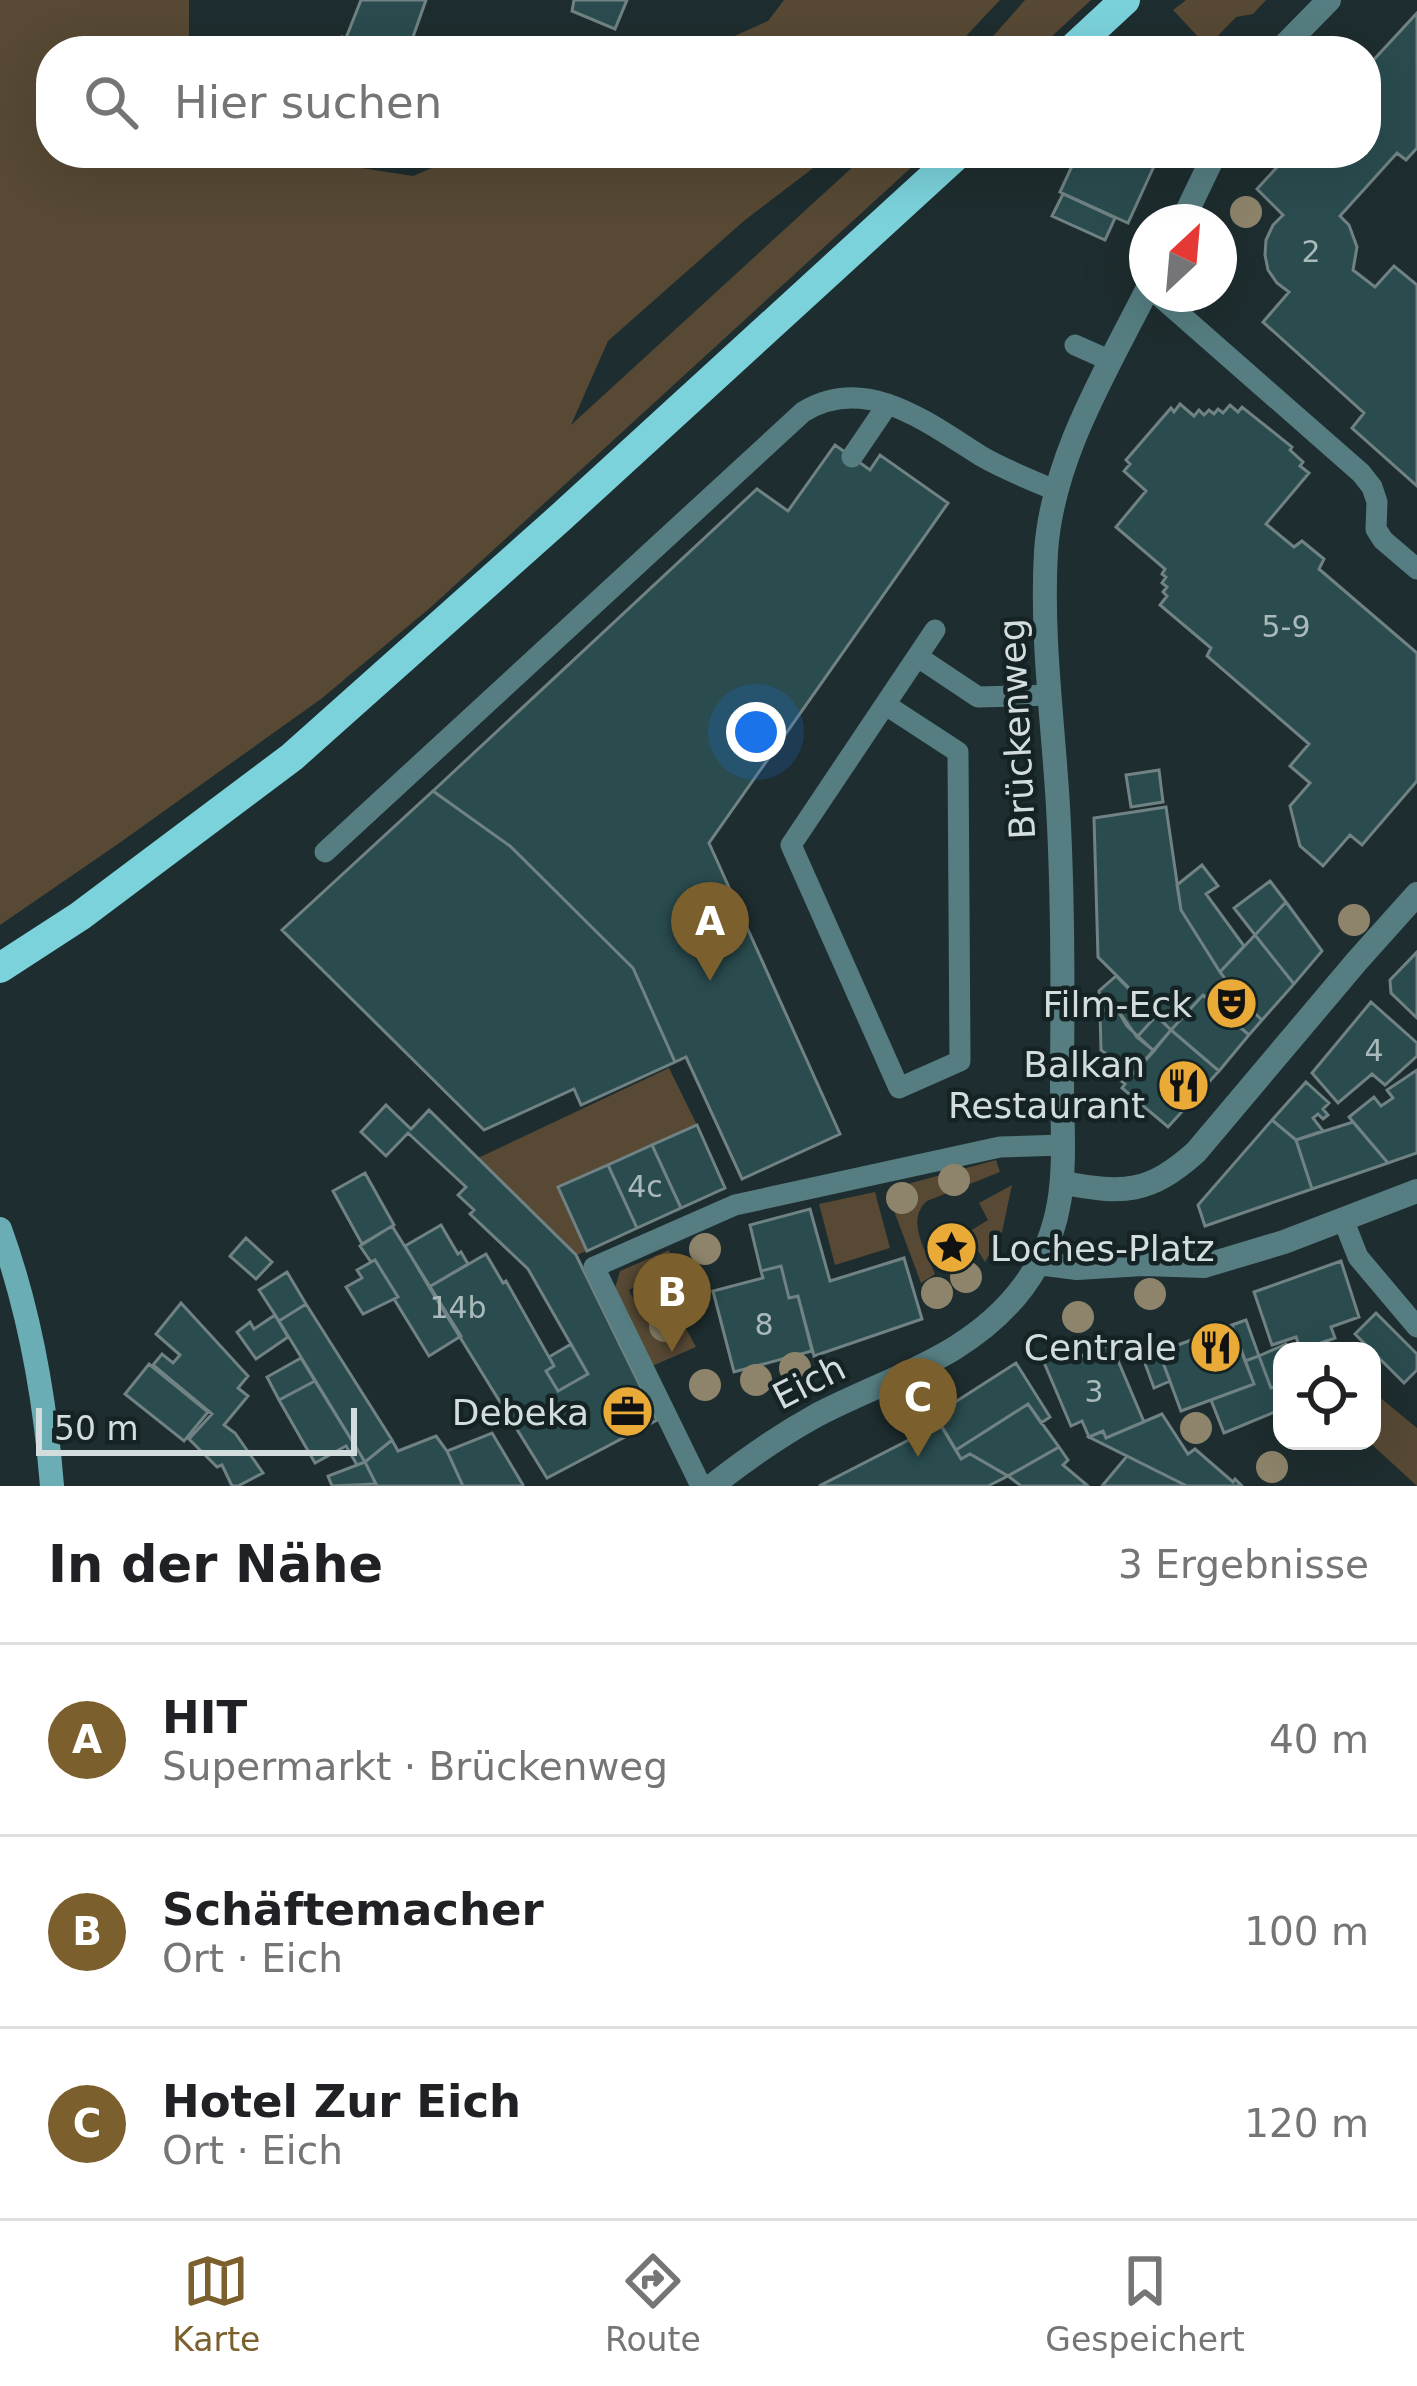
<!DOCTYPE html>
<html lang="de">
<meta charset="utf-8">
<style>
:root{--surface:#fff;--page:#f6f6f6;--text:#202124;--muted:#757577;--line:#e0e0e0;--accent:#7b5f2d}
body{margin:0;font-family:"DejaVu Sans",sans-serif;background:var(--page);color:var(--text)}
.controls{position:absolute;right:36px;bottom:36px;display:grid;overflow:hidden;border-radius:24px;box-shadow:0 12px 48px #0002}
.controls button{width:108px;height:108px;display:grid;place-items:center;padding:0;border:0;border-bottom:3px solid var(--line);background:var(--surface);color:var(--text);font:60px sans-serif}
.compass{position:absolute;left:1129px;top:204px;width:108px;height:108px;border-radius:50%;background:var(--surface);box-shadow:0 12px 48px #0002;rotate:26deg}
.scale{position:absolute;left:36px;bottom:30px;width:321px;box-sizing:border-box;padding-left:12px;border:6px solid #d4ddde;border-top:0;font-size:33px;line-height:42px;white-space:nowrap;color:#d4ddde;-webkit-text-stroke:9px #152325;paint-order:stroke}
.you{position:absolute;left:756px;top:732px;width:42px;height:42px;margin:-30px;border:9px solid #fff;border-radius:50%;background:#1a73e8;box-shadow:0 0 0 18px #1a73e833}
.badge{display:grid;place-items:center;width:78px;height:78px;border-radius:50%;background:var(--accent);color:#fff;font-size:39px;font-weight:700}
.pin{position:absolute;translate:-50% -99px;filter:drop-shadow(0 3px 6px #0008)}
.pin::after{content:'';position:absolute;top:63px;width:42px;height:36px;background:inherit;clip-path:polygon(0 0,100% 0,50% 100%)}
.list{margin:0;padding:0;list-style:none}
h2{display:flex;justify-content:space-between;align-items:center;height:156px;margin:0;padding:0 48px;font-size:51px}
h2 small{font-size:39px;font-weight:400;color:var(--muted)}
.list li{display:grid;grid-template-columns:78px 1fr auto;gap:36px;align-items:center;box-sizing:border-box;height:192px;padding:0 48px;border-top:3px solid var(--line)}
.list b{display:block;font-size:45px;white-space:nowrap}
.list p{margin:0;font-size:39px;white-space:nowrap;color:var(--muted)}
.list em{font-size:39px;font-style:normal;color:var(--muted)}
.icon{flex:none;width:66px;height:66px;fill:none;stroke:currentColor;stroke-width:2;stroke-linecap:round;stroke-linejoin:round}
.map{position:relative;flex:none;width:1417px;height:1486px;overflow:hidden}
.search{position:absolute;background:var(--surface);box-shadow:0 12px 48px #0002;left:36px;right:36px;top:36px;height:132px;display:flex;align-items:center;gap:30px;box-sizing:border-box;padding:0 42px;border-radius:48px;color:var(--muted);font-size:45px}
.sheet{height:732px;background:var(--surface)}
nav{display:flex;justify-content:space-around;align-items:center;box-sizing:border-box;height:168px;border-top:3px solid var(--line);background:var(--surface);font-size:33px;color:var(--muted)}
nav a{display:grid;justify-items:center;gap:6px}
nav .on{color:var(--accent)}
.map>svg:first-child{display:block}
.green{fill:#574934}
.building{fill:#2a4c4f;stroke:#708283;stroke-width:3}
.lines{fill:none;stroke-linecap:round;stroke-linejoin:round}
.service{stroke:#567e82;stroke-width:21}
.minor{stroke:#567e82;stroke-width:24}
.tertiary{stroke:#567e82;stroke-width:24}
.secondary{stroke:#6badb4;stroke-width:24}
.primary{stroke:#7bd2db;stroke-width:30}
.tree{fill:#8e846b}
.labels{text-anchor:middle;dominant-baseline:central;stroke-width:9;stroke-linejoin:round;paint-order:stroke}
.number-label{font-size:30px;fill:#aab9ba}
.street-label{font-size:36px;fill:#d4ddde;stroke:#152325}
.poi-label{font-size:36px;fill:#d4ddde;stroke:#152325;text-anchor:end}
</style>
<div class="map">
<svg width="1417" height="1486" viewBox="0 0 1417 1486">
<rect width="100%" height="100%" fill="#1e2d2f"/>
<path class="green" d="M 0,0 L 189,0 L 189,51 L 51,51 L 51,153 L 265,153 L 413,176 L 467,153 L 833,153 L 745,220 L 608,341 L 571,425 L 868,153 L 927,153 L 431,607 L 321,699 L 118,844 L 0,925 Z
M 784,0 L 1000,0 L 952,51 L 701,51 L 768,21 Z
M 1025,0 L 1091,0 L 1036,51 L 980,51 Z
M 1186,0 L 1266,0 L 1253,14 L 1236,17 L 1214,40 L 1211,51 L 1202,51 L 1203,42 L 1173,10 Z
M 669,1068 L 697,1125 L 559,1187 L 587,1251 L 576,1255 L 478,1158 Z
M 996,1160 L 1000,1172 L 927,1201 C 905,1220 926,1251 935,1274 L 921,1283 L 890,1200 L 892,1191 L 904,1185 Z
M 1012,1185 L 1002,1232 L 985,1262 L 967,1233 L 988,1220 L 979,1203 Z
M 875,1192 L 890,1248 L 835,1265 L 819,1204 Z
M 669,1250 L 676,1267 L 629,1290 L 643,1318 L 668,1309 L 677,1312 L 696,1347 L 652,1366 L 615,1288 L 620,1271 Z
M 1372,1391 L 1417,1428 L 1417,1486 L 1368,1441 L 1372,1441 Z"/>
<path class="building" d="M 361,0 L 426,0 L 408,51 L 337,51 L 342,37 L 346,38 Z
M 574,0 L 627,0 L 615,29 L 572,11 Z
M 1417,13 L 1417,148 L 1406,160 L 1397,153 L 1340,216 L 1349,225 L 1357,247 L 1353,270 L 1375,287 L 1394,266 L 1417,285 L 1417,486 L 1352,428 L 1364,413 L 1263,322 L 1289,292 L 1277,283 L 1268,270 L 1265,255 L 1266,240 L 1273,225 L 1283,215 L 1257,189 L 1290,153 L 1366,153 L 1366,68 Z
M 1078,153 L 1089,153 L 1111,163 L 1116,153 L 1160,153 L 1128,223 L 1060,192 Z
M 1063,194 L 1115,218 L 1105,240 L 1052,216 Z
M 1180,404 L 1194,416 L 1199,410 L 1204,415 L 1209,410 L 1214,414 L 1218,409 L 1223,413 L 1230,405 L 1238,412 L 1242,407 L 1292,447 L 1290,450 L 1303,462 L 1300,466 L 1309,473 L 1266,524 L 1294,547 L 1302,541 L 1324,559 L 1319,569 L 1417,653 L 1417,781 L 1362,845 L 1350,835 L 1323,866 L 1300,846 L 1290,806 L 1310,783 L 1290,766 L 1309,744 L 1207,656 L 1211,648 L 1160,605 L 1167,596 L 1163,592 L 1167,587 L 1162,583 L 1166,577 L 1162,574 L 1165,569 L 1116,527 L 1146,491 L 1124,471 L 1130,464 L 1126,460 L 1171,408 L 1174,412 Z
M 835,445 L 870,470 L 880,455 L 948,503 L 709,843 L 840,1134 L 742,1179 L 686,1057 L 675,1062 L 633,968 L 510,846 L 433,791 L 757,489 L 788,511 Z
M 1159,770 L 1163,802 L 1131,807 L 1126,775 Z
M 433,791 L 510,846 L 633,968 L 675,1062 L 581,1105 L 574,1089 L 484,1130 L 282,930 Z
M 1166,807 L 1181,910 L 1220,972 L 1244,1003 L 1262,1020 L 1249,1035 L 1203,995 L 1171,1030 L 1098,957 L 1094,818 Z
M 1202,865 L 1218,886 L 1206,894 L 1244,946 L 1220,972 L 1181,910 L 1177,885 Z
M 1270,881 L 1286,902 L 1255,935 L 1234,908 Z
M 1286,902 L 1322,951 L 1294,984 L 1255,935 Z
M 1255,935 L 1294,984 L 1262,1020 L 1244,1003 L 1220,972 Z
M 1417,952 L 1417,1018 L 1391,993 L 1390,980 Z
M 1116,976 L 1156,1016 L 1137,1037 L 1115,1006 L 1100,1012 L 1099,991 Z
M 1203,995 L 1249,1035 L 1219,1071 L 1171,1030 Z
M 1371,1002 L 1417,1043 L 1417,1056 L 1385,1085 L 1372,1074 L 1338,1103 L 1312,1073 Z
M 1115,1006 L 1127,1026 L 1154,1051 L 1132,1075 L 1101,1050 L 1100,1012 Z
M 1156,1016 L 1171,1030 L 1154,1051 L 1137,1037 Z
M 1171,1030 L 1219,1071 L 1168,1127 L 1122,1088 L 1125,1084 L 1114,1075 L 1121,1066 L 1132,1075 Z
M 1417,1070 L 1417,1153 L 1388,1163 L 1349,1117 L 1374,1097 L 1381,1106 L 1393,1098 L 1387,1090 Z
M 1306,1082 L 1329,1103 L 1323,1109 L 1328,1115 L 1323,1119 L 1318,1114 L 1313,1118 L 1323,1131 L 1296,1140 L 1272,1120 Z
M 386,1105 L 411,1129 L 429,1110 L 576,1255 L 657,1420 L 547,1478 L 429,1287 L 486,1254 L 503,1283 L 506,1281 L 554,1366 L 546,1371 L 558,1391 L 588,1374 L 528,1269 L 470,1214 L 474,1210 L 458,1195 L 466,1187 L 408,1133 L 386,1156 L 361,1132 Z
M 1272,1120 L 1296,1140 L 1312,1189 L 1205,1226 L 1198,1205 Z
M 1353,1122 L 1388,1163 L 1312,1189 L 1296,1140 Z
M 697,1125 L 725,1188 L 681,1208 L 652,1145 Z
M 652,1145 L 681,1208 L 637,1228 L 608,1165 Z
M 608,1165 L 637,1228 L 587,1251 L 558,1187 Z
M 365,1173 L 394,1225 L 362,1244 L 333,1191 Z
M 810,1209 L 830,1281 L 904,1258 L 922,1319 L 814,1356 L 798,1296 L 789,1298 L 781,1266 L 761,1271 L 750,1225 Z
M 441,1225 L 458,1254 L 461,1252 L 468,1264 L 429,1287 L 405,1246 Z
M 392,1226 L 461,1336 L 429,1356 L 394,1299 L 398,1297 L 375,1260 L 371,1262 L 360,1246 Z
M 246,1238 L 272,1262 L 256,1279 L 230,1256 Z
M 375,1260 L 398,1297 L 363,1314 L 346,1287 L 362,1278 L 357,1270 Z
M 1341,1261 L 1359,1317 L 1331,1327 L 1335,1338 L 1301,1350 L 1296,1337 L 1272,1345 L 1254,1292 Z
M 781,1266 L 789,1298 L 798,1296 L 812,1351 L 734,1372 L 713,1291 L 763,1278 L 761,1271 Z
M 287,1272 L 306,1304 L 279,1321 L 259,1290 Z
M 181,1303 L 248,1376 L 238,1388 L 248,1396 L 224,1425 L 235,1433 L 263,1473 L 238,1486 L 232,1486 L 222,1465 L 217,1467 L 189,1439 L 212,1414 L 153,1365 L 162,1354 L 173,1363 L 180,1355 L 156,1334 Z
M 306,1304 L 392,1440 L 365,1462 L 279,1321 Z
M 1376,1313 L 1417,1354 L 1417,1370 L 1404,1383 L 1355,1334 Z
M 275,1315 L 288,1337 L 256,1359 L 237,1332 L 250,1322 L 254,1329 Z
M 1246,1320 L 1259,1356 L 1245,1361 L 1232,1325 Z
M 1232,1325 L 1254,1384 L 1181,1411 L 1159,1352 Z
M 571,1344 L 588,1374 L 558,1391 L 546,1371 L 554,1366 L 549,1357 Z
M 1111,1344 L 1144,1422 L 1106,1438 L 1103,1431 L 1089,1437 L 1082,1421 L 1071,1426 L 1043,1360 L 1075,1346 L 1079,1357 Z
M 1286,1344 L 1293,1351 L 1282,1351 L 1282,1385 L 1271,1388 L 1259,1356 Z
M 1159,1352 L 1170,1381 L 1154,1388 L 1143,1358 Z
M 1259,1356 L 1271,1388 L 1282,1385 L 1282,1409 L 1224,1433 L 1211,1400 L 1254,1384 L 1245,1361 Z
M 301,1358 L 315,1381 L 279,1400 L 267,1377 Z
M 1016,1363 L 1050,1417 L 1041,1423 L 1028,1404 L 956,1450 L 935,1415 Z
M 149,1364 L 208,1412 L 184,1441 L 125,1394 Z
M 315,1381 L 365,1462 L 357,1465 L 346,1446 L 315,1463 L 279,1400 Z
M 1028,1404 L 1059,1447 L 1008,1476 L 970,1454 L 961,1459 L 956,1450 Z
M 1162,1414 L 1188,1454 L 1195,1449 L 1233,1482 L 1235,1479 L 1242,1486 L 1187,1486 L 1089,1437 L 1103,1431 L 1106,1438 Z
M 940,1424 L 961,1459 L 970,1454 L 1008,1476 L 988,1486 L 819,1486 Z
M 492,1433 L 523,1485 L 523,1486 L 463,1486 L 447,1451 Z
M 436,1436 L 447,1451 L 463,1486 L 377,1486 L 365,1462 L 392,1440 L 398,1451 Z
M 1059,1447 L 1068,1460 L 1063,1465 L 1088,1486 L 1021,1486 L 1008,1476 Z
M 1127,1456 L 1187,1486 L 1102,1486 Z
M 365,1462 L 376,1484 L 332,1486 L 328,1476 Z"/>
<g class="lines">
<path class="service" d="M 1157,294 L 1361,473 L 1372,487 L 1377,502 L 1376,529 L 1383,540 L 1417,569
M 1075,345 L 1111,361
M 852,457 L 888,404
M 918,657 L 978,697 L 1050,695
M 886,705 L 958,752 L 960,1061 L 899,1088 L 791,845 L 935,630
M 325,852 L 803,412 C 866,373 928,423 981,456 C 1005,470 1031,480 1057,491
M 1343,1219 L 1358,1257 L 1417,1327
M 701,1486 L 594,1267 L 735,1205 L 1000,1147 L 1063,1145"/>
<path class="minor" d="M 1064,1183 C 1124,1194 1149,1194 1196,1152 L 1357,961 L 1417,894"/>
<path class="tertiary" d="M 1279,51 L 1329,0
M 1182,222 L 1215,153
M 1038,1263 L 1077,1268 L 1143,1264 L 1204,1266 L 1284,1242 L 1417,1191
M 712,1486 C 746,1459 779,1436 817,1415 C 890,1377 971,1357 1023,1287 C 1075,1217 1061,1150 1062,1069 C 1063,981 1063,894 1058,806 C 1053,722 1041,636 1046,552 C 1052,459 1106,371 1147,290"/>
<path class="secondary" d="M 0,1229 C 30,1312 45,1398 52,1486"/>
<path class="primary" d="M 1070,51 L 1125,0
M 0,968 L 80,916 L 292,757 L 560,518 L 959,153"/>
</g>
<g class="tree">
<circle cx="1246" cy="212" r="16"/>
<circle cx="1354" cy="920" r="16"/>
<circle cx="954" cy="1180" r="16"/>
<circle cx="902" cy="1198" r="16"/>
<circle cx="705" cy="1249" r="16"/>
<circle cx="966" cy="1277" r="16"/>
<circle cx="937" cy="1293" r="16"/>
<circle cx="1150" cy="1294" r="16"/>
<circle cx="1078" cy="1317" r="16"/>
<circle cx="665" cy="1326" r="16"/>
<circle cx="795" cy="1368" r="16"/>
<circle cx="756" cy="1380" r="16"/>
<circle cx="705" cy="1385" r="16"/>
<circle cx="1196" cy="1428" r="16"/>
<circle cx="1272" cy="1467" r="16"/>
</g>
<defs>
<symbol id="theatre-disc" viewBox="-11 -11 22 22"><circle r="9.5" fill="#eaaa38" stroke="#152325"/><path d="M-5-5.5Q0-4 5-5.5V0Q5 5 0 6Q-5 5-5 0ZM-3.3-2.5H-1v1.5H-3.3ZM1-2.5H3.3v1.5H1ZM-2.8 1Q0 5.5 2.8 1Z" fill="#111"/></symbol>
<symbol id="restaurant-disc" viewBox="-11 -11 22 22"><circle r="9.5" fill="#eaaa38" stroke="#152325"/><path d="M-5-6h1v4h1v-4h1v4h1v-4h1v5L-1.5 .5V6h-2V.5L-5-1ZM5-6V6H3V1.5H1.5Q1.5-4 5-6Z" fill="#111"/></symbol>
<symbol id="sight-disc" viewBox="-11 -11 22 22"><circle r="9.5" fill="#eaaa38" stroke="#152325"/><path d="M0-6L1.8-2.2L6-1.7L2.9 1.2L3.7 5.4L0 3.3L-3.7 5.4L-2.9 1.2L-6-1.7L-1.8-2.2Z" fill="#111"/></symbol>
<symbol id="office-disc" viewBox="-11 -11 22 22"><circle r="9.5" fill="#eaaa38" stroke="#152325"/><path d="M-6-3h4V-5.5h4V-3h4V5H-6ZM-1-4.5V-3h2v-1.5ZM-6 0V1H6V0Z" fill="#111"/></symbol>
</defs>
<g fill-rule="evenodd">
<use href="#theatre-disc" x="1202" y="974" width="59" height="59"/>
<use href="#restaurant-disc" x="1154" y="1056" width="59" height="59"/>
<use href="#sight-disc" x="922" y="1218" width="59" height="59"/>
<use href="#restaurant-disc" x="1186" y="1318" width="59" height="59"/>
<use href="#office-disc" x="598" y="1382" width="59" height="59"/>
</g>
<g class="labels">
<g class="number-label">
<text x="1311" y="251">2</text>
<text x="1286" y="626">5-9</text>
<text x="1374" y="1050">4</text>
<text x="645" y="1186">4c</text>
<text x="458" y="1307">14b</text>
<text x="764" y="1324">8</text>
<text x="1094" y="1391">3</text>
</g>
<g class="street-label">
<text transform="translate(1017 729) rotate(-93)">Brückenweg</text>
<text transform="translate(809 1382) rotate(-27)">Eich</text>
</g>
<g class="poi-label">
<text x="1192" y="1004">Film-Eck</text>
<text x="1145" y="1064">Balkan<tspan x="1145" dy="41">Restaurant</tspan></text>
<text x="990" y="1248" text-anchor="start">Loches-Platz</text>
<text x="1177" y="1347">Centrale</text>
<text x="589" y="1412">Debeka</text>
</g>
</g>
</svg>
<div class="controls">
<button><svg class="icon" aria-label="locate" viewBox="0 0 24 24"><circle cx="12" cy="12" r="6"/><path d="M12 2v4M12 18v4M2 12h4M18 12h4"/></svg></button>
</div>
<svg class="compass" viewBox="-18 -18 36 36"><path d="M0-13l5 13h-10z" fill="#e53935"/><path d="M0 13l5-13h-10z" fill="#757577"/></svg>
<div class="scale">50 m</div>
<div class="you"></div>
<div class="pin badge" style="left:710px;top:981px">A</div>
<div class="pin badge" style="left:672px;top:1352px">B</div>
<div class="pin badge" style="left:918px;top:1457px">C</div>
<div class="search"><svg class="icon" aria-label="search" viewBox="0 0 24 24"><circle cx="10" cy="10" r="6"/><path d="M15 15l6 6"/></svg>Hier suchen</div>
</div>
<section class="sheet">
<h2>In der Nähe<small>3 Ergebnisse</small></h2>
<ul class="list">
<li><span class="badge">A</span><div><b>HIT</b><p>Supermarkt · Brückenweg</p></div><em>40 m</em></li>
<li><span class="badge">B</span><div><b>Schäftemacher</b><p>Ort · Eich</p></div><em>100 m</em></li>
<li><span class="badge">C</span><div><b>Hotel Zur Eich</b><p>Ort · Eich</p></div><em>120 m</em></li>
</ul>
</section>
<nav>
<a class="on"><svg class="icon" aria-label="map" viewBox="0 0 24 24"><path d="M3 6l6-2 6 2 6-2v14l-6 2-6-2-6 2zM9 4v14M15 6v14"/></svg>Karte</a>
<a><svg class="icon" aria-label="directions" viewBox="0 0 24 24"><path d="M12 3l9 9-9 9-9-9zM9 14v-3h6M13 9l2 2-2 2"/></svg>Route</a>
<a><svg class="icon" aria-label="saved" viewBox="0 0 24 24"><path d="M7 4h10v16l-5-4-5 4z"/></svg>Gespeichert</a>
</nav>
